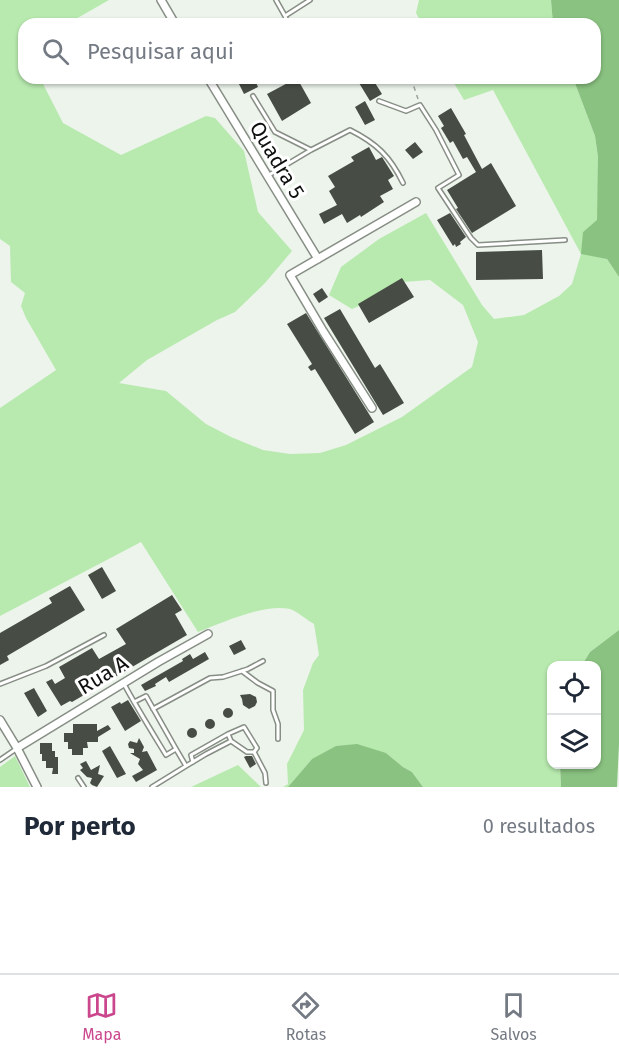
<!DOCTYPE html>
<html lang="pt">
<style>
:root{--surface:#fff;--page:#f6f6f7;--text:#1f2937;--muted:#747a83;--line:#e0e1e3;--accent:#cb478d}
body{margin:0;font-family:"Fira Sans",sans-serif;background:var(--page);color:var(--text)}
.controls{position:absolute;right:18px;bottom:18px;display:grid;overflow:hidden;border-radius:12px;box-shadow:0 2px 4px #0004}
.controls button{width:54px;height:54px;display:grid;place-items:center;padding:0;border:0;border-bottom:2px solid var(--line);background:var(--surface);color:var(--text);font:30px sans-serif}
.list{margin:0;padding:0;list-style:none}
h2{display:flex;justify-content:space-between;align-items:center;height:78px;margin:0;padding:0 24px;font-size:26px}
h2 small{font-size:20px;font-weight:400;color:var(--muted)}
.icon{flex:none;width:33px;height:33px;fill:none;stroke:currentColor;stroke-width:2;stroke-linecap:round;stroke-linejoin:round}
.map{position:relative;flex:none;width:619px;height:787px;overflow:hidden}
.search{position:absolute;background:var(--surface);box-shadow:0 2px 4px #0004;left:18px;right:18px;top:18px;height:66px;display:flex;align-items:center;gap:15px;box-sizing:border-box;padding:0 21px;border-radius:18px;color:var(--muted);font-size:22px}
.sheet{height:186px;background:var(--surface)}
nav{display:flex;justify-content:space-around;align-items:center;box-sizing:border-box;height:84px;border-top:2px solid var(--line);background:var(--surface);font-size:16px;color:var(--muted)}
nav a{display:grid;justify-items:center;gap:3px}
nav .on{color:var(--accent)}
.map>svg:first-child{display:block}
.green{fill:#b8eaaf}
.water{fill:#8ac281}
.building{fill:#474d45}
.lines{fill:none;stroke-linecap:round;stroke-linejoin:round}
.service-casing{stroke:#878e85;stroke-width:6}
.minor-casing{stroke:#878e85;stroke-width:10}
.path{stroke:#9ca39b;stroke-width:1.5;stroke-dasharray:4.5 4.5;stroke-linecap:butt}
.service{stroke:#fff;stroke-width:3}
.minor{stroke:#fff;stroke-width:7}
.labels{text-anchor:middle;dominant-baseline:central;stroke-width:6;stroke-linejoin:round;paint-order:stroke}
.street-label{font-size:21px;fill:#0c0f0b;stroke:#fff}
</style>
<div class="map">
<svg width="619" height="787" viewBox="0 0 619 787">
<rect width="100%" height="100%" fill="#ecf4eb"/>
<path class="green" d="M 0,0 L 109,0 L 67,24 L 24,24 L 24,78 L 40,78 L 63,123 L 121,155 L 206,116 L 215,118 L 244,151 L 258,212 L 292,251 L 265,283 L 235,312 L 217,320 L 147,360 L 119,383 L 166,391 L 206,424 L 231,437 L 263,450 L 290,454 L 320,453 L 346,445 L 402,417 L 472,367 L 478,342 L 463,305 L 430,280 L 403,282 L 384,295 L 352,309 L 329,295 L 341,267 L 379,239 L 426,213 L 482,305 L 494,319 L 524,315 L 559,296 L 572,284 L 581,254 L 493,90 L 464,100 L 451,78 L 573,78 L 595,136 L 598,157 L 598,220 L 583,232 L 607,259 L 619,277 L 619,630 L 590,652 L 582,665 L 552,666 L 552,764 L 560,765 L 561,787 L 423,787 L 412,772 L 403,767 L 386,753 L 312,759 L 288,787 L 283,787 L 288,784 L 287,764 L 304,730 L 303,690 L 313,663 L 319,655 L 314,624 C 307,620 298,612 290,609 C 265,603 222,623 198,632 L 141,542 L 0,616 L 0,408 L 56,370 L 26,318 L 21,306 L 25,293 L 11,282 L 10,246 L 0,239 Z
M 419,0 L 551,0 L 553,24 L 422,24 L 416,13 Z
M 15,756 L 30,787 L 0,787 L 0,767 Z
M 238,765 L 261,787 L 191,787 Z"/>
<path class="water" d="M 551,0 L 619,0 L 619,277 L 607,259 L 581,254 L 583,232 L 597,220 L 598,157 L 595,136 L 573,78 L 595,78 L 595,24 L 553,24 Z
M 619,630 L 619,744 L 617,787 L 561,787 L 560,765 L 596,764 L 596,666 L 582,665 L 590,652 Z
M 357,744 L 386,753 L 403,767 L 412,772 L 423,787 L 288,787 L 312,759 L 336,746 Z"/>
<path class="building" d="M 236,78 L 254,78 L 258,87 L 244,94 Z
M 297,78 L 311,103 L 282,121 L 267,94 Z
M 356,78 L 372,78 L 382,94 L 370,101 Z
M 365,101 L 375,120 L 365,125 L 355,107 Z
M 451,108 L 466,134 L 464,135 L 482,169 L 491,163 L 516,206 L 472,233 L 456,209 L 458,208 L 447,190 L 476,172 L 467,157 L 463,159 L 453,141 L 450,143 L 441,128 L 444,126 L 438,116 Z
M 415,142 L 423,152 L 413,159 L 405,150 Z
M 369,147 L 376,160 L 382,157 L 394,176 L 388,180 L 393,189 L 380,196 L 384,202 L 361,217 L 360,215 L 347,223 L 342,214 L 324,224 L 319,214 L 337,205 L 329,191 L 335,187 L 328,176 L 354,161 L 351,157 Z
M 450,213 L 466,237 L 460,242 L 461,244 L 456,247 L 455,244 L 453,246 L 437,220 Z
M 542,250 L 543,279 L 476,280 L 476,252 Z
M 402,278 L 414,297 L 369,323 L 358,304 Z
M 322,288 L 328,297 L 319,303 L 313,294 Z
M 340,309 L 375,368 L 380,364 L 404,403 L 383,415 L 324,318 Z
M 306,313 L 374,422 L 355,434 L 315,369 L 311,371 L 308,367 L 312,364 L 287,324 Z
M 102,567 L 116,591 L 102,599 L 88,575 Z
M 70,586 L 85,610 L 7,656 L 9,660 L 0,665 L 0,633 L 52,603 L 49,598 Z
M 172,595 L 182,610 L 175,614 L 187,635 L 72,702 L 70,701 L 61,706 L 46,682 L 52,679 L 55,684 L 65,678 L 59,667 L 92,648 L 99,659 L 126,644 L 116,629 Z
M 241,640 L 246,649 L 234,655 L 229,646 Z
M 205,652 L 209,659 L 169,682 L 166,677 L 155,684 L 156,686 L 145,691 L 141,685 L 183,661 L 182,659 L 190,654 L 193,659 Z
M 34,688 L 47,711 L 38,717 L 24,693 Z
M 250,694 L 256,697 L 257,702 L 255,706 L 249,709 L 243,705 L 242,699 L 240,695 Z
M 128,700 L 141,721 L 125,731 L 111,707 L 120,702 L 121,704 Z
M223 713a5 5 0 1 1 10 0a5 5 0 1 1-10 0Z
M205 724a5 5 0 1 1 10 0a5 5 0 1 1-10 0Z
M 73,724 L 97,724 L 97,731 L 108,725 L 111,729 L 98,737 L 98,742 L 87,742 L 88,748 L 83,748 L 83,755 L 72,755 L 72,749 L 68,749 L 68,742 L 64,742 L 64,733 L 73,733 Z
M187 733a5 5 0 1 1 10 0a5 5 0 1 1-10 0Z
M 139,738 L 144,747 L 142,752 L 147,751 L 157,770 L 136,782 L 132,776 L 143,770 L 138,764 L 140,759 L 130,753 L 134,753 L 134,749 L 129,748 L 128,744 L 130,741 L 137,743 Z
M 40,743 L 52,743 L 52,751 L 55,751 L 55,757 L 58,757 L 58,774 L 52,774 L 53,768 L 46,768 L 46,761 L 42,761 L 42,754 L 40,754 Z
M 110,746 L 126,774 L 117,778 L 102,751 Z
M 246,756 L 252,756 L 256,764 L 250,768 L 244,757 Z
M 86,761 L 91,770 L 100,765 L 98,774 L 104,776 L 97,787 L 92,785 L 90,783 L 92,778 L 87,777 L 80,770 L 83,768 L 80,764 Z"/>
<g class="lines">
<defs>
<path id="service" d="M 276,0 L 285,16 L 310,0
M 285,16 L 288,24
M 253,96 L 275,132 L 311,150
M 379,101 L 406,111 L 420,105 L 436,130 L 459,175 L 438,188 L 471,238 L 478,245 L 565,240
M 269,175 L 311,150 L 350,130 C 376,143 390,156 403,183
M 242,671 L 258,683 L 273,691 L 273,710 L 278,724 L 278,739
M 0,684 L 46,666 L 104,635
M 124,684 C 137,708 152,732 166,755 L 176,749 L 146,696 L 134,702
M 153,709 L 210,678 L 223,677 L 248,669 L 263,661
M 228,734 L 244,727 L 257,748 L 254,752
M 231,741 L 247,752 L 254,752 L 265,773 L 266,783
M 0,760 L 16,749
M 186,766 L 206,754 L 231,741 L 228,734 L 191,755 L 193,762
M 78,778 L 84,787
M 152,787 L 186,766 L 176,749"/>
<path id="minor" d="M 161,0 L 175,24
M 208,78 L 318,259
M 372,408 L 323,331 L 290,275 L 416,202
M 0,720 L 17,748 L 37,787
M 17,748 L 158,662 L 208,634"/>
</defs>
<use href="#service" class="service-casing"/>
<use href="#minor" class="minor-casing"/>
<path class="path" d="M 390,19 L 391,24
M 411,78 L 418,99"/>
<use href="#service" class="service"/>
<use href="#minor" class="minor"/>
</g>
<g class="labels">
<g class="street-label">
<text transform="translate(277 160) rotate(59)">Quadra 5</text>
<text transform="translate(103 675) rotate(-31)">Rua A</text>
</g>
</g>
</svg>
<div class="controls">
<button><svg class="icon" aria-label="locate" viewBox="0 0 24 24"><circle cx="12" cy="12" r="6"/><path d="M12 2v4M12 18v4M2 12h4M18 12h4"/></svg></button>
<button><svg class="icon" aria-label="layers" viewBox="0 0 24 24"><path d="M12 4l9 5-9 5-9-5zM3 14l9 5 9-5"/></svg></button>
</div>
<div class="search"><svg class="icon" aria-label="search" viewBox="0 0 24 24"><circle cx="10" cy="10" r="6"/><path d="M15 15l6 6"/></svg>Pesquisar aqui</div>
</div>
<section class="sheet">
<h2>Por perto<small>0 resultados</small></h2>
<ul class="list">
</ul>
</section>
<nav>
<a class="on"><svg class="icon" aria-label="map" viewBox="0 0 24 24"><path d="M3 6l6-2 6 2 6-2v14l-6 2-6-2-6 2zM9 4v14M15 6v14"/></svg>Mapa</a>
<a><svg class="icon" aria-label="directions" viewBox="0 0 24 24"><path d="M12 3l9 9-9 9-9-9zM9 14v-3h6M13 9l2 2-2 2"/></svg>Rotas</a>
<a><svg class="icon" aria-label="saved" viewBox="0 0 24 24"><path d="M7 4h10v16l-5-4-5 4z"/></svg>Salvos</a>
</nav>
